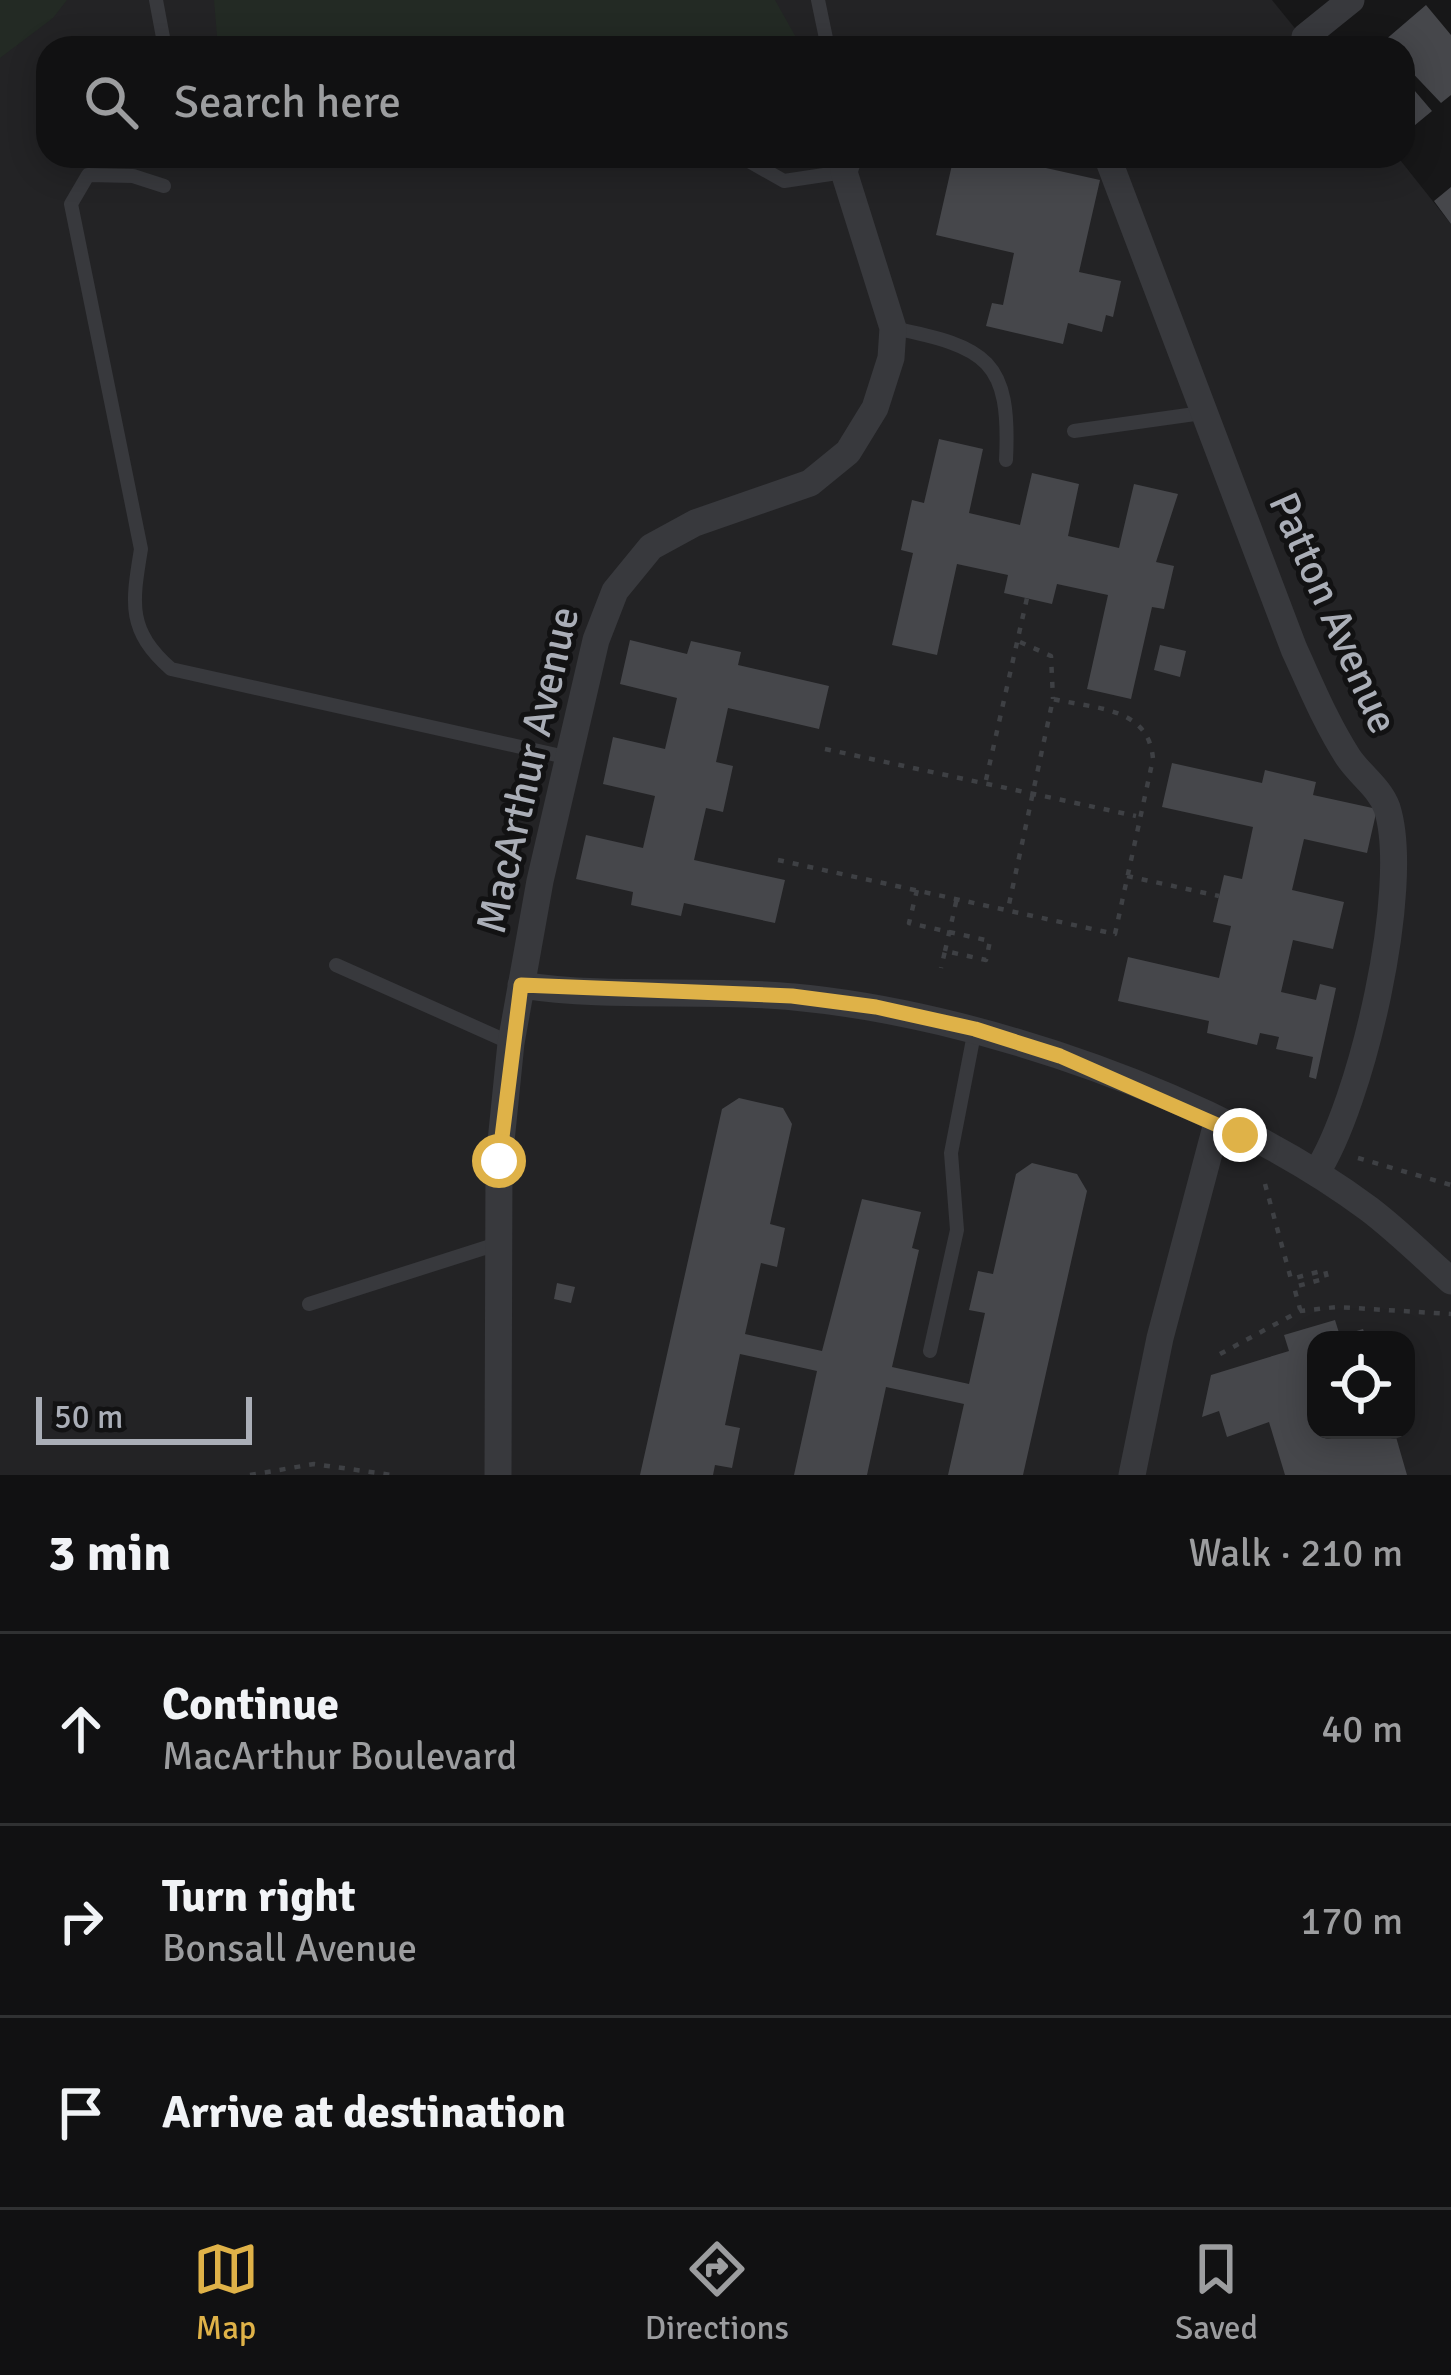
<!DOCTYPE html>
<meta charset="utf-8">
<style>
:root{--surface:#111112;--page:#1a1a1b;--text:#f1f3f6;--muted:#9c9d9f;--line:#303132;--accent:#dfb248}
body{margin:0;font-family:Signika,sans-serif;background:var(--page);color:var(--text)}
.controls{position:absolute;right:36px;bottom:36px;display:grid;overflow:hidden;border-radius:24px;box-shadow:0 6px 30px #0003}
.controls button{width:108px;height:108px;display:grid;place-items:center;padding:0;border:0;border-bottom:3px solid var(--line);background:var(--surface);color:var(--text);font:60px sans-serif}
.scale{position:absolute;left:36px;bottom:30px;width:216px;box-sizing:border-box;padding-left:12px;border:6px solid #aaaeb7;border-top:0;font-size:33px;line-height:42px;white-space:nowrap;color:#aaaeb7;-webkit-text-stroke:9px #121213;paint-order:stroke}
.stop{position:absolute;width:36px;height:36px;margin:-27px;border:9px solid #dfb248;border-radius:50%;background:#fff}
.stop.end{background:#dfb248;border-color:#fff;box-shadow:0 3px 12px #0008}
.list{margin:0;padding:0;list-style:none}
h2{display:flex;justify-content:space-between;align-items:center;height:156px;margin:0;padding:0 48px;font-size:51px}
h2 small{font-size:39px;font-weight:400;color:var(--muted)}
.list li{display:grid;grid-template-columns:78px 1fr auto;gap:36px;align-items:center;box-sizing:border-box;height:192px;padding:0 48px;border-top:3px solid var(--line)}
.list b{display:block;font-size:45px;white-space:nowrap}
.list p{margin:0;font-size:39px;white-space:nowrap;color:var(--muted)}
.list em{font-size:39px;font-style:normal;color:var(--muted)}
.icon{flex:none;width:66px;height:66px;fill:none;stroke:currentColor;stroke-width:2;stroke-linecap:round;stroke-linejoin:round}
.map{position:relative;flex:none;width:1451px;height:1475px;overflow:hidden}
.search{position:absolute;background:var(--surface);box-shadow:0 6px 30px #0003;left:36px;right:36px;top:36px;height:132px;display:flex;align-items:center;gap:30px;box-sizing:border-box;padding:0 42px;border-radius:36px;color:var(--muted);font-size:45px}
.sheet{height:732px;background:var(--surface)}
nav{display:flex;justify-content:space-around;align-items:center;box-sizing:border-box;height:168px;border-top:3px solid var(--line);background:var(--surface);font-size:33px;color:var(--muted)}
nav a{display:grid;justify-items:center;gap:6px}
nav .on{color:var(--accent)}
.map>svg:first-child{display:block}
.built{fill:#232325;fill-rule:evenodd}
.green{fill:#232a24}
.building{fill:#46474b}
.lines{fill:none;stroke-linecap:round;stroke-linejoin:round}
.path{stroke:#3e4044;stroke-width:4.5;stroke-dasharray:6 9;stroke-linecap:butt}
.lane{stroke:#38393d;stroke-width:14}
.street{stroke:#38393d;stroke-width:27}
.route{stroke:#dfb248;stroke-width:15}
.labels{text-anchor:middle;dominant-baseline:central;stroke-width:10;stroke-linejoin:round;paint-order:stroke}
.street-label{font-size:42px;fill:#aaaeb7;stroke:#121213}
</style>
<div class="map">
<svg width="1451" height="1475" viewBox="0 0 1451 1475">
<rect width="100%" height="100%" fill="#171718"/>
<path class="built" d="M 0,0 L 1272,0 L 1311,48 L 48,48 L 48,156 L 1397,156 L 1451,224 L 1451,1475 L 0,1475 ZM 1316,1340 L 1406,1340 L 1406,1430 L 1316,1430 Z"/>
<path class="green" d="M 0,0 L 67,0 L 53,18 L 0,58 Z
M 214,0 L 775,0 L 802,48 L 218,48 Z"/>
<path class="building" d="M 1426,5 L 1451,35 L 1451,95 L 1441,103 L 1403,63 L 1403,48 L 1390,48 L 1384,41 Z
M 1403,77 L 1432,111 L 1403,135 Z
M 954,156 L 1019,162 L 1100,180 L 1079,272 L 1121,281 L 1113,317 L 1106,315 L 1102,332 L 1068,323 L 1063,344 L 986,326 L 992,303 L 1003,305 L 1014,253 L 936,235 Z
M 1451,187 L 1451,224 L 1434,201 Z
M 939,439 L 983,449 L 969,513 L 1020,525 L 1032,473 L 1079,484 L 1068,536 L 1119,548 L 1134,484 L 1178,494 L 1156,562 L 1174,566 L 1164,609 L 1152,607 L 1131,699 L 1087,689 L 1108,595 L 1057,584 L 1052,604 L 1004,593 L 1008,575 L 957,564 L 937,655 L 892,645 L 913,553 L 901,550 L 912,500 L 924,503 Z
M 630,640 L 687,654 L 691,641 L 741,652 L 738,665 L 829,686 L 819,729 L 728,708 L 716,762 L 733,766 L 723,812 L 706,808 L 694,860 L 785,880 L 775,923 L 684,903 L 681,916 L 631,905 L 633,892 L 576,879 L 586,835 L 643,848 L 655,796 L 603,784 L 613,737 L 665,749 L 677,698 L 620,684 Z
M 1160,645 L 1186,651 L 1180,677 L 1154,670 Z
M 1172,763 L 1262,783 L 1265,770 L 1316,782 L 1313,795 L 1377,809 L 1367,853 L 1304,839 L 1292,890 L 1344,902 L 1333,949 L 1293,940 L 1281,992 L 1316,1000 L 1320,984 L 1336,988 L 1316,1079 L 1309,1077 L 1313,1057 L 1276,1049 L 1279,1037 L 1260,1033 L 1257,1045 L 1207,1033 L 1209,1021 L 1118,1001 L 1128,957 L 1219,978 L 1231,926 L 1213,922 L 1224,875 L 1242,879 L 1253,827 L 1162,807 Z
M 739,1098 L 783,1108 L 792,1124 L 770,1224 L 785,1228 L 777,1267 L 761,1263 L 745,1334 L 822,1351 L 862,1199 L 921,1212 L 912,1248 L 919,1250 L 892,1367 L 969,1384 L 985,1313 L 969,1310 L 978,1271 L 993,1274 L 1016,1174 L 1032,1163 L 1077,1174 L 1087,1191 L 1023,1475 L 948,1475 L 964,1404 L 886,1387 L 867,1475 L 794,1475 L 817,1371 L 740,1354 L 725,1425 L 740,1428 L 732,1468 L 715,1465 L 713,1475 L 640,1475 L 722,1109 Z
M 557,1283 L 575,1287 L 571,1303 L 554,1299 Z
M 1335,1320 L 1340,1336 L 1363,1329 L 1367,1340 L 1316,1340 L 1316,1430 L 1394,1430 L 1407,1475 L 1285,1475 L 1269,1422 L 1227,1437 L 1219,1411 L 1202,1417 L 1211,1375 L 1289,1351 L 1284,1335 Z"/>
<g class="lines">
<path class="path" d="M 1020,642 L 1051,656 L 1053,699
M 825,749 L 1136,816
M 986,780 L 1027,598
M 778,860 L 1115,934 L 1153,759 C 1149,707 1096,709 1053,699 L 1008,909
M 1127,876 L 1219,896
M 917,890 L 909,923 L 990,941 L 986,960 L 945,951 L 941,968
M 945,951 L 957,898
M 1358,1158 L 1451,1185
M 1265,1184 L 1291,1279 L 1325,1270 L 1327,1278 L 1294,1287 L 1300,1309
M 1220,1354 L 1300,1311 L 1337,1307 L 1451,1314
M 250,1475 L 314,1464 L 392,1475"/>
<path class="lane" d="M 156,0 L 165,48
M 818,0 L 828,48
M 740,156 L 784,181 L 844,172
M 164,186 L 133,176 L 88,175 L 71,204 L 141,549 C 132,604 127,630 171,669 L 570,758
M 893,328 C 987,347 1011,360 1006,460
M 1074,431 L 1202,413
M 336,965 L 511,1043
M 309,1304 L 497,1244
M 930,1351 L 957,1230 L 951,1153 L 975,1029"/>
<path class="street" d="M 1305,37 L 1351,0
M 1107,156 L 1294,649 C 1311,686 1326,723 1348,757 C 1359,774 1380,788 1387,808 C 1412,887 1361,1105 1316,1173
M 521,985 C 611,999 704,988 794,997 C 977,1014 1221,1098 1369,1209 C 1398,1231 1424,1257 1451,1281
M 498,1475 L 499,1161 L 511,1043 L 540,881 L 596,640 L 615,591 L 651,547 L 695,523 L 810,483 L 848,452 L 875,408 L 891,358 L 893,328 L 844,172 L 849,156
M 1132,1475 L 1160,1338 L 1217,1123"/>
</g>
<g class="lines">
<path class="route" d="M 499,1161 L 521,985 L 792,996 L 876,1007 L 975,1029 L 1060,1056 L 1240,1135"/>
</g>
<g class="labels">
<g class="street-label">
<text transform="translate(1333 613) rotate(66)">Patton Avenue</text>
<text transform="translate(528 770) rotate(-77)">MacArthur Avenue</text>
</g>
</g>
</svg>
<div class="controls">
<button><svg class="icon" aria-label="locate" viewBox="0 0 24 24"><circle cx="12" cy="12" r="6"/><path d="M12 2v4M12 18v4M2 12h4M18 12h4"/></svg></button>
</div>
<div class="scale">50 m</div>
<div class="stop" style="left:499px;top:1161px"></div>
<div class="stop end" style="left:1240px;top:1135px"></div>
<div class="search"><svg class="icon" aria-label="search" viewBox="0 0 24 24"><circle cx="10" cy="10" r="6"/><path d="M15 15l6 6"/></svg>Search here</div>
</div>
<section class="sheet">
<h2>3 min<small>Walk · 210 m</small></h2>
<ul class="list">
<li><svg class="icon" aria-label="ahead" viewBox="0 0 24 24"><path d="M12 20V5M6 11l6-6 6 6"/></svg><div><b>Continue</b><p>MacArthur Boulevard</p></div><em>40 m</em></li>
<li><svg class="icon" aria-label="right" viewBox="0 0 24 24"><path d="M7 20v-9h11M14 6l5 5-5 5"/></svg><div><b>Turn right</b><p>Bonsall Avenue</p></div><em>170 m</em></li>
<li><svg class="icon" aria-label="arrive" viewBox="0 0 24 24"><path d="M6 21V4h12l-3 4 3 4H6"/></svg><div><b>Arrive at destination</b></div></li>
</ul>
</section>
<nav>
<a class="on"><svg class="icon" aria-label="map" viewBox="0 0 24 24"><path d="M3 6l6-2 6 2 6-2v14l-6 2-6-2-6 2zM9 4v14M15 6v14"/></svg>Map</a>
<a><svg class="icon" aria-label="directions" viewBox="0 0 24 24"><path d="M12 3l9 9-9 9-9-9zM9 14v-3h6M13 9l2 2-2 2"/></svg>Directions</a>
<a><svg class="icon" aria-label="saved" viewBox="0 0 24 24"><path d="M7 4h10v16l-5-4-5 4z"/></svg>Saved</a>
</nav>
